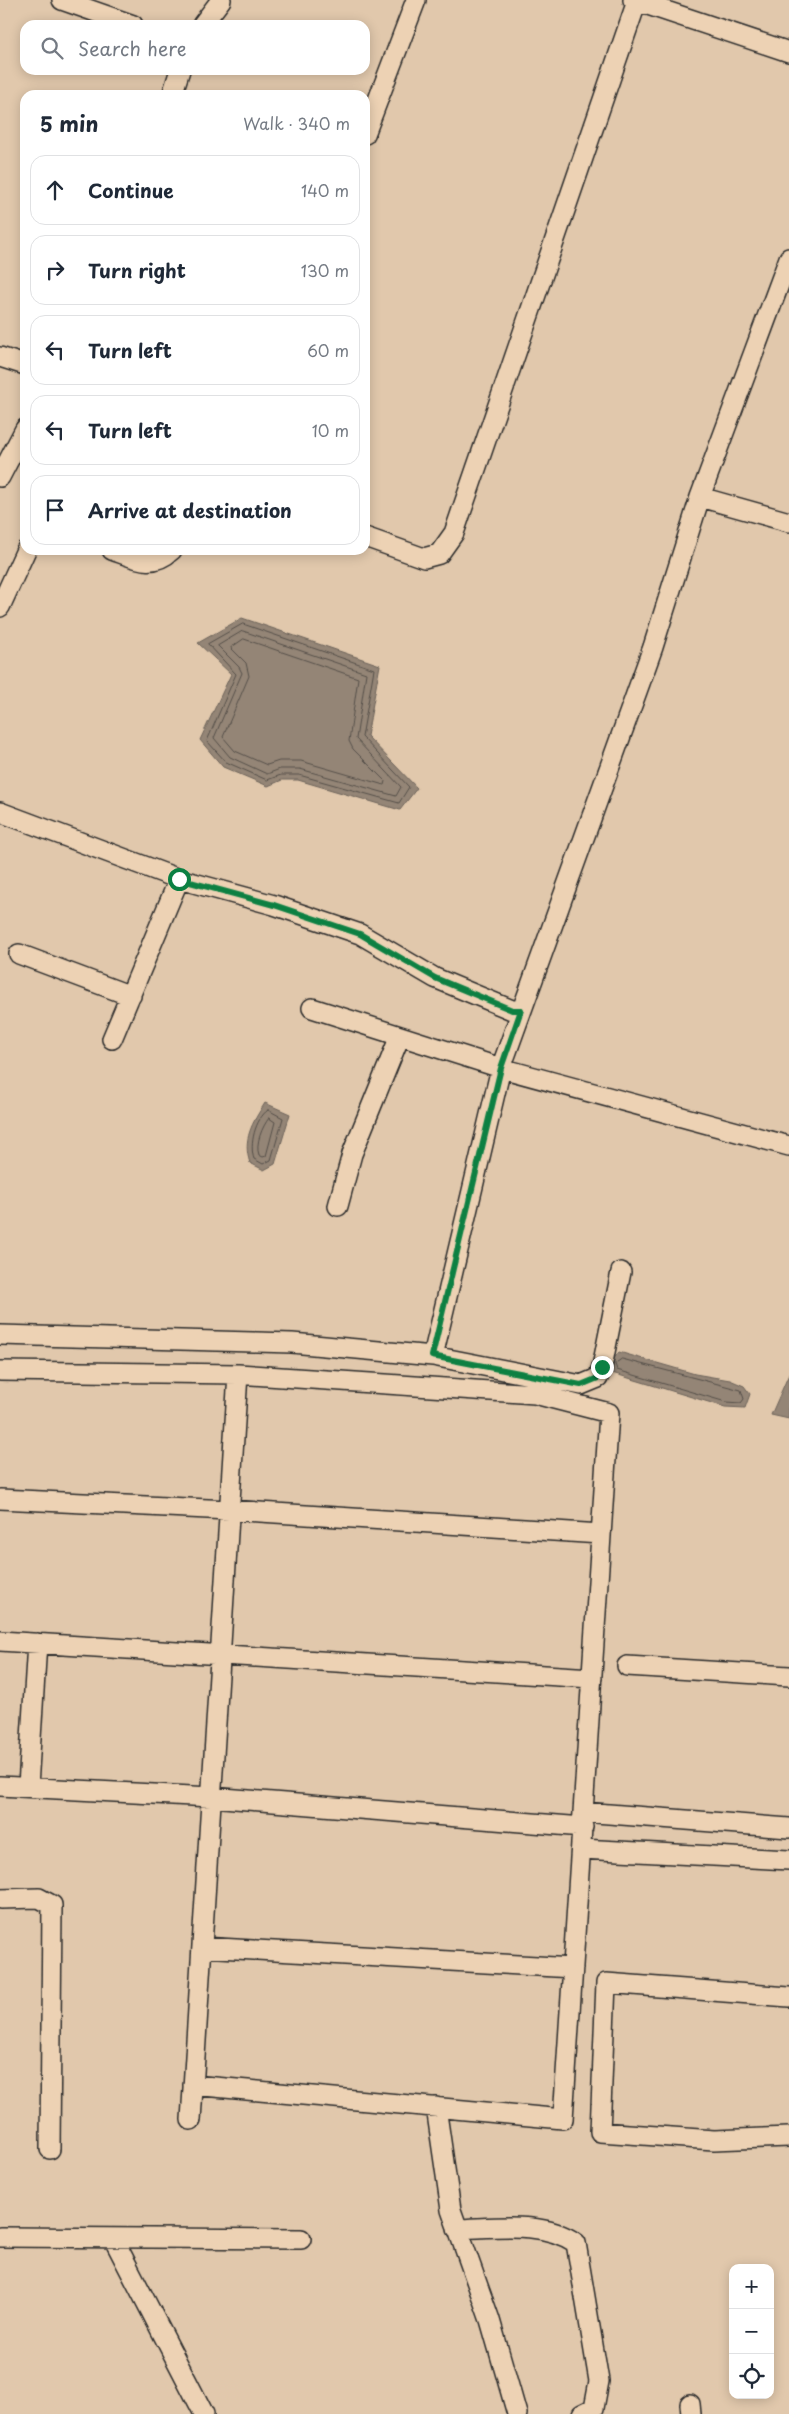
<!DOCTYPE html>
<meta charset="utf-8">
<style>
:root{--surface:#fff;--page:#f6f6f7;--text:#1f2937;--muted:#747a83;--line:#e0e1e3}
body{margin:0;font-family:"Playpen Sans",sans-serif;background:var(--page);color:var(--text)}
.controls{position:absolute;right:15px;bottom:15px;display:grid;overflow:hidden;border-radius:10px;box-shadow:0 2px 12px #0003}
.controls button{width:45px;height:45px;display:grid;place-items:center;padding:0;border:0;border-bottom:1px solid var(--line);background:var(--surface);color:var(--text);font:25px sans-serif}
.stop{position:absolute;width:15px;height:15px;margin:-11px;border:4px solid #0b8043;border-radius:50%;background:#fff}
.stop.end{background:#0b8043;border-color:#fff;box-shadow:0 1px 5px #0008}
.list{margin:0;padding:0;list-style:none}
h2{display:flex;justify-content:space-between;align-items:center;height:65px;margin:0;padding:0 20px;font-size:21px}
h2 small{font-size:16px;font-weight:400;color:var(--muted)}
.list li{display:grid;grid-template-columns:32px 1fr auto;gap:15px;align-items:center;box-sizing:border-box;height:70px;margin:0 10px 10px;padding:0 10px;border:1px solid var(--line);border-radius:15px}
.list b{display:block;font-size:19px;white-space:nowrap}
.list em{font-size:16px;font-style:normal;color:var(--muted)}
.icon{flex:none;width:28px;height:28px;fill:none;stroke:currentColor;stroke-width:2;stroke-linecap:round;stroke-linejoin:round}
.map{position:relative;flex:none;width:789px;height:2414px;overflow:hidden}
.search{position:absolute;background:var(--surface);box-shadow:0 2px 12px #0003;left:20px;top:20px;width:350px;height:55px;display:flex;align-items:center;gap:12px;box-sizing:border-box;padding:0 18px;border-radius:15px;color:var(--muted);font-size:19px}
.panel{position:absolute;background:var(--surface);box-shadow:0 2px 12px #0003;left:20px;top:90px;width:350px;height:465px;border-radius:15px}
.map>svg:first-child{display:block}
.water{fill:#948576;stroke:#6a6158}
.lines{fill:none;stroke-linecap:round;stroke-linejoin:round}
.shore{stroke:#554f49;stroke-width:1}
.minor-casing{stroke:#2b2b2b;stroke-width:22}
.minor{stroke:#edd2b4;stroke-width:19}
.route{stroke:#0b8043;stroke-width:6}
</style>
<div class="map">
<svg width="789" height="2414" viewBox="0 0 789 2414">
<rect width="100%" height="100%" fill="#e1c8ac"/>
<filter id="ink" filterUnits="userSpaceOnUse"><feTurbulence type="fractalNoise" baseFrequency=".02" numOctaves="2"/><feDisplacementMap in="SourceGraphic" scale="10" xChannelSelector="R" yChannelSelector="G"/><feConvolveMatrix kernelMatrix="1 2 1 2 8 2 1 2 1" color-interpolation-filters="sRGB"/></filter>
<g filter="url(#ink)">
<path class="water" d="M 242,618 L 380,665 L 367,736 L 417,788 L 400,810 L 298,780 L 282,780 L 268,786 L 223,767 L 200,740 L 231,674 L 198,643 Z
M 265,1103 L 290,1114 L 275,1164 L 264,1170 L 250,1163 C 242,1140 252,1123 265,1103 Z
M 619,1352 L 695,1374 L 730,1380 L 744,1386 L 750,1394 L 745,1408 L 725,1407 L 612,1373 L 610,1363 Z
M 789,1374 L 789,1419 L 771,1415 Z"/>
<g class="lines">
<path class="shore" d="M 243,624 L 374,669 L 362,737 L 409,787 L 399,803 L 299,775 L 281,775 L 267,780 L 226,762 L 207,741 L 236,674 L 208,644 Z
M 243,631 L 366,673 L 356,739 L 401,787 L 396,796 L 300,769 L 280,769 L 267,774 L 230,757 L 214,738 L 242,673 L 239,667 L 218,646 Z
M 244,639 L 358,678 L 349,741 L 353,749 L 385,781 L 384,785 L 301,761 L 279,761 L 267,765 L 235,751 L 223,737 L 249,676 L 246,663 L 231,648 Z
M 268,1110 L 283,1118 L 271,1160 L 263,1164 L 254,1159 C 249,1145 255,1119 268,1110 Z
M 269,1118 L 275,1122 L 266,1156 L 263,1157 L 259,1155 C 255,1144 262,1127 269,1118 Z
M 622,1359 L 741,1390 L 744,1399 L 741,1403 L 726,1402 L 617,1370 L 615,1364 Z"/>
<defs>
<path id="minor" d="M 62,0 L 133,25
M 633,0 L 789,52
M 202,25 L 221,0
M 172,95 L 180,70
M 365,134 L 416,0
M 789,258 L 700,497 L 653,647 L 501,1068 L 789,1146
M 0,357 L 25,365
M 0,477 L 25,429
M 700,497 L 789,522
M 365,537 L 424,558 L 439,554 L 454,533 L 637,1
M 112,550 C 135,558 152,569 172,550
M 0,607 L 26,550
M 0,812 L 179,879 L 274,905 L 360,934 L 435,978 L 512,1010 L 521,1010
M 19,954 L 131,996
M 312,1008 L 501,1068 L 433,1356
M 112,1039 L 179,879
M 338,1206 L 352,1154 L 400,1036
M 0,1335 L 292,1343 L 433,1356 L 581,1385 L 598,1378 L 602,1367 L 621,1272
M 0,1371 L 238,1374 L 535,1394 L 609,1413 L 563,2119 L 193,2085
M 0,1499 L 229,1510 L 601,1534
M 0,1641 L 592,1678
M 627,1666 L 789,1676
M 0,1786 L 211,1797 L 583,1827
M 28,1786 L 37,1643
M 583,1812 L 789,1828
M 581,1849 L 789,1860
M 0,1899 L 39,1898 L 52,1905 L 50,2149
M 202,1947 L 573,1968
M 789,1997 L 606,1983 L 600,2132 L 714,2140 L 789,2137
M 436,2107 L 451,2210 L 490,2320 L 517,2414
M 191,2120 L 238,1374
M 457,2229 C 495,2228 543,2220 576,2243 L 599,2381 L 594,2408 L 582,2414
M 0,2237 L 301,2239
M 113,2238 L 204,2414
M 690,2404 L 691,2414"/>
</defs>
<use href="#minor" class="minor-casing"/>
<use href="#minor" class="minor"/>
</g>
</g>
<g class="lines" filter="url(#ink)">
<path class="route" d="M 179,879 L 274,905 L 360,934 L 435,978 L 512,1010 L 521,1010 L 501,1068 L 432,1356 L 581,1385 L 598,1378 L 602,1367"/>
</g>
</svg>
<div class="controls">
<button>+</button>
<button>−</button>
<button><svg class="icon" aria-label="locate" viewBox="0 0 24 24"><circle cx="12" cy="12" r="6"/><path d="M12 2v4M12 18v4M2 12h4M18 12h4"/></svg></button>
</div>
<div class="stop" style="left:179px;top:879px"></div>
<div class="stop end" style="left:602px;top:1367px"></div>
<div class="search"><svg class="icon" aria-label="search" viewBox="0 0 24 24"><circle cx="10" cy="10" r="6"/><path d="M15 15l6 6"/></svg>Search here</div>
<section class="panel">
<h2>5 min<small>Walk · 340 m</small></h2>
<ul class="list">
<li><svg class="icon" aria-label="ahead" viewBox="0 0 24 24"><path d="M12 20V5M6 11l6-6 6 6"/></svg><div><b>Continue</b></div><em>140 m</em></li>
<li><svg class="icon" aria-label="right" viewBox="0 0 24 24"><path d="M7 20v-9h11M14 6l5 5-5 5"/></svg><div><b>Turn right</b></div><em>130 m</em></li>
<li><svg class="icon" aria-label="left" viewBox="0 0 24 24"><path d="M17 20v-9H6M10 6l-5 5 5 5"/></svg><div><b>Turn left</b></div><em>60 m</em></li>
<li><svg class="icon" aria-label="left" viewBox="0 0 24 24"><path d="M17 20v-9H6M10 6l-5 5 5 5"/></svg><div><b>Turn left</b></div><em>10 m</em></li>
<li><svg class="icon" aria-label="arrive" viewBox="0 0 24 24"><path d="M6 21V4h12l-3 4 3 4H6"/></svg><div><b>Arrive at destination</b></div></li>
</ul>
</section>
</div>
